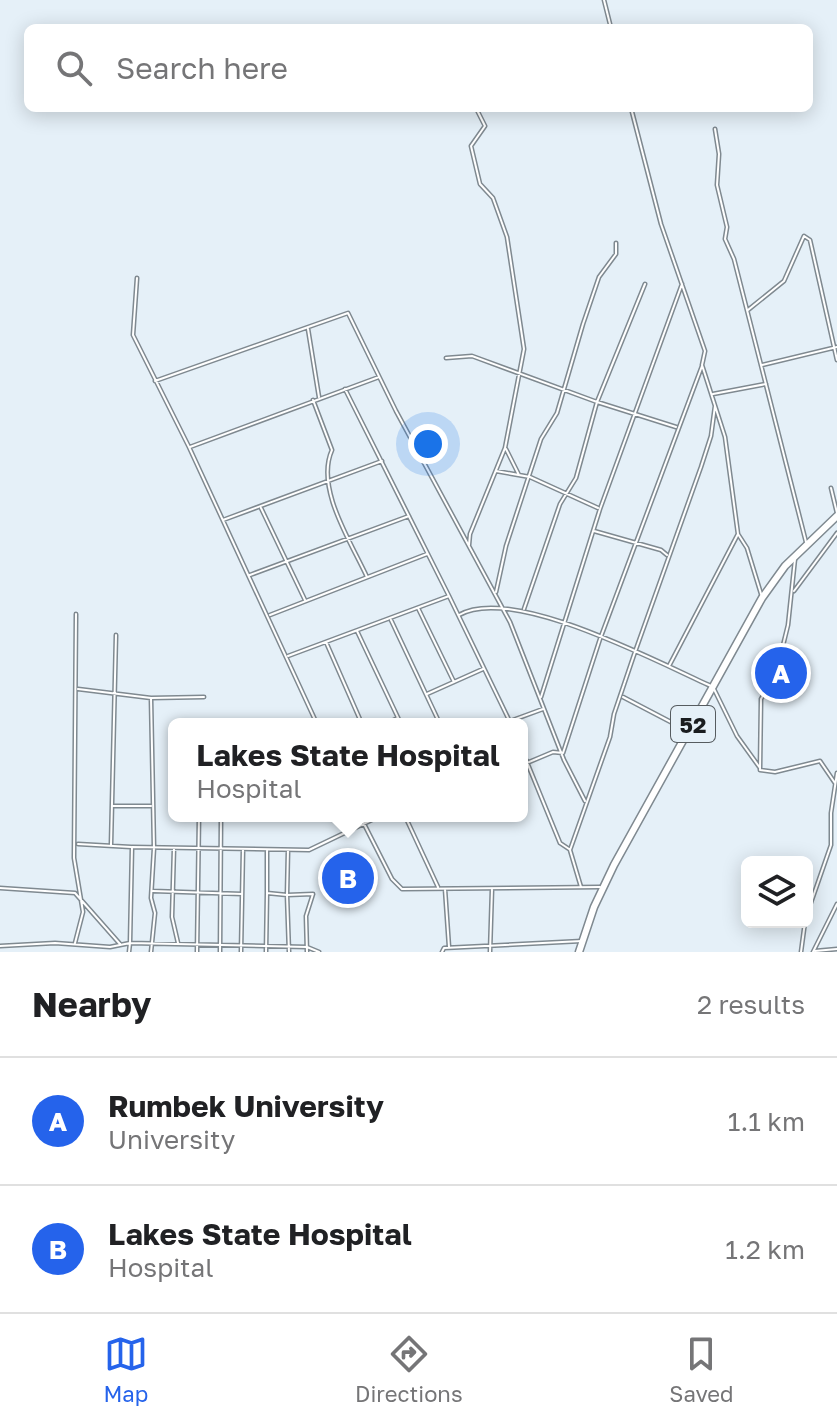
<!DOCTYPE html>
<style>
:root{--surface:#fff;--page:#f6f6f6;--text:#202124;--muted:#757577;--line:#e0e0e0;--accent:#2563eb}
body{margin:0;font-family:"Golos Text",sans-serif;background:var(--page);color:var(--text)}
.controls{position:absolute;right:24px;bottom:24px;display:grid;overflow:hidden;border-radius:12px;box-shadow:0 4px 20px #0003}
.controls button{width:72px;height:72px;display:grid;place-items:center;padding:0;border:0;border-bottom:2px solid var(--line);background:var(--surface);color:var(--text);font:40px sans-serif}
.you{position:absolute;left:428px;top:444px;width:28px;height:28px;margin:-20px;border:6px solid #fff;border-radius:50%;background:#1a73e8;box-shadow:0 0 0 12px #1a73e833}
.badge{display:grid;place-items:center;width:52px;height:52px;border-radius:50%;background:var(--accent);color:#fff;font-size:26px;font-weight:700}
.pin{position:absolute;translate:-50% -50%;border:4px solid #fff;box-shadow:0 2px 8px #0006}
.popup{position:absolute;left:168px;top:718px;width:360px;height:104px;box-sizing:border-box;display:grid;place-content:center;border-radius:12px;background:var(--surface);filter:drop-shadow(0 2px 6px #0005);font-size:26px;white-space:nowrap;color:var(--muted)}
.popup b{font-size:30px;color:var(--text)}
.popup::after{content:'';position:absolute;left:50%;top:100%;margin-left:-16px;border:16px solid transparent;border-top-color:var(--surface)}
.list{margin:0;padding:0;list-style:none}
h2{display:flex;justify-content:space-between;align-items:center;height:104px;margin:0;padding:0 32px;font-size:34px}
h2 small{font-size:26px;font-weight:400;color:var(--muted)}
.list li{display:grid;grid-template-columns:52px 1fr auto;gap:24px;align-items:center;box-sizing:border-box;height:128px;padding:0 32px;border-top:2px solid var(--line)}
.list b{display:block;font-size:30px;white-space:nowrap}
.list p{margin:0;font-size:26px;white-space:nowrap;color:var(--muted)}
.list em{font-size:26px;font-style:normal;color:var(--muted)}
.icon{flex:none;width:44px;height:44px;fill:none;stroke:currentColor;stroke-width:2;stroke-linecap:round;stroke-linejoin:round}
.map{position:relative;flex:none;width:837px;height:952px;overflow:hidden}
.search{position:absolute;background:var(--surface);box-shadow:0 4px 20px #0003;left:24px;right:24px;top:24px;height:88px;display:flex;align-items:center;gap:20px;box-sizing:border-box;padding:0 28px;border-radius:12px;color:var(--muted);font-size:30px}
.sheet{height:360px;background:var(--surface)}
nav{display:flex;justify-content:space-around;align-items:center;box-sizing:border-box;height:112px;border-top:2px solid var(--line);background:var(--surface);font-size:22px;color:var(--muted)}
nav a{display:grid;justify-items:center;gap:4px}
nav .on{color:var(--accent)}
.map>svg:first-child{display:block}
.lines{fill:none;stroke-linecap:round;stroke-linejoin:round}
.street-casing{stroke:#7f8990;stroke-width:5}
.primary-casing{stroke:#7f8990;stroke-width:9}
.street{stroke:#fff;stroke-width:2}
.primary{stroke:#fff;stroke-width:6}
.labels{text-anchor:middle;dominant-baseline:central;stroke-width:7;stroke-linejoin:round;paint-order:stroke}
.shield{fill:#e5f0f8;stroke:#565c60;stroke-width:2}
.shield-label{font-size:22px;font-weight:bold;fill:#191c1f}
</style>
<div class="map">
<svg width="837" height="952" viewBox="0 0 837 952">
<rect width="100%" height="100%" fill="#e5f0f8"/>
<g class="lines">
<defs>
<path id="street" d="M 604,0 L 611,28
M 631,108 L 661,224 L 705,351 L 702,365 L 725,437 L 738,534 L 747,548 L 762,597
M 715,129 L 719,154 L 717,185 L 727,227 L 725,239 L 734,259 L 806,542
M 137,278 L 133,335 L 189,447 L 317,724
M 748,310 L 784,281 L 804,236 L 810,240 L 837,360
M 308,329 L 319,397
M 446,358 L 472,356 L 597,402 L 676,427
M 762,365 L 837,347
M 155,381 L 348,313 L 396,411 L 510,622 L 564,760 L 585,801
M 713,394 L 766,384
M 313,400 L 332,450 C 315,488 351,542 367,577
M 190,447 L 379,377
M 506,449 L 519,475
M 496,471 L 530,477 L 598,508
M 831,488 L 837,513
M 261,508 L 305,600
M 223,520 L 382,461
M 594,531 L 661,550 L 667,555
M 469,545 L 470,534 L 505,448 L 524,349 L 507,237 L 493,198 L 480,184 L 471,146 L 485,126 L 476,108
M 795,559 L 788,625 L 776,674 L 761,699 L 760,770 L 775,772 L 820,761 L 835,783
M 250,575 L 409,516
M 794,591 L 837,533
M 496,592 L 506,546 L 541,439 L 557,413 L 583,324 L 599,277 L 616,254 L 616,243
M 449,596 L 511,724
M 418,608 L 454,682
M 524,609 L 560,504 L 576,478 L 597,402 L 645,284
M 270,615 L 427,554
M 459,615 C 512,584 659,663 713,687 L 737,736 L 760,768
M 391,620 L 440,724
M 357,631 L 401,724
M 326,642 L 362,724
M 288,656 L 449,596 L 345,389
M 669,666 L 738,534
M 78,689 L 151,698 L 204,697
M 427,694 L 483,669
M 541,697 L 600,509 L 682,284
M 623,697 L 688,731
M 151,698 L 154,848 L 151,898 L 155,913 L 151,952
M 385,724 L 398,718
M 502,724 L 543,709
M 522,750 L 560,843 L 569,849
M 522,765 L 553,752 L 563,753 L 600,639 L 702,366
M 113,806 L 151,806
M 360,816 L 392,879 L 402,889 L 600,887
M 405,816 L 438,887
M 78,844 L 131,847
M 111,845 L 116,635
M 174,848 L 172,917 L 178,943
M 288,850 L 287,895 L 313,894 L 306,916 L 307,952
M 267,851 L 267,893 L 287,895 L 289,952
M 581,887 L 570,850 L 610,737 L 614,714 L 635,652 L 701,467 L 711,436 L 715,406
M 0,888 L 75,893 L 120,944
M 445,889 L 449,947
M 153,891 L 242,894
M 807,914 L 831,845 L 831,813 L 837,773
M 75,943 L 83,912 L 74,858 L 76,614
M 0,946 L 55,943 L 110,947 L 130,943 L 132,847 L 309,850 L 380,816
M 815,951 L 837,949
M 129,952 L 130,943 L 307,947 L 319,952
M 197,952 L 199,816
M 220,952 L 221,816
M 241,952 L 243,849
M 266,952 L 267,893
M 442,952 L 444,948 L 582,941
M 490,952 L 492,889
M 801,952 L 805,922
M 813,952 L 837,904"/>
<path id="primary" d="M 579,952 L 594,907 L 614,865 L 762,598 L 785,566 L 837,516"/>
</defs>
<use href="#street" class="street-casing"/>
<use href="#primary" class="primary-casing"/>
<use href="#street" class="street"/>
<use href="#primary" class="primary"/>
</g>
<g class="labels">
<rect class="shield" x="671" y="706" width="44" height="36" rx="6"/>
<g class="shield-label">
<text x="693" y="724">52</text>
</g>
</g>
</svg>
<div class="controls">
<button><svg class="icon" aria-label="layers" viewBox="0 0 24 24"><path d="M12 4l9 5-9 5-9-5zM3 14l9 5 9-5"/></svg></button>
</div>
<div class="you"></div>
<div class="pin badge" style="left:781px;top:673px">A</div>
<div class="pin badge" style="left:348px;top:878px">B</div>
<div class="popup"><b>Lakes State Hospital</b>Hospital</div>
<div class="search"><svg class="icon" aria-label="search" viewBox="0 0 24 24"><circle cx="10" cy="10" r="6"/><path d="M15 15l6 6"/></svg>Search here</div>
</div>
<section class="sheet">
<h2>Nearby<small>2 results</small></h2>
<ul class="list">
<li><span class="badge">A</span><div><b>Rumbek University</b><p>University</p></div><em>1.1 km</em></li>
<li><span class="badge">B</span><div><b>Lakes State Hospital</b><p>Hospital</p></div><em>1.2 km</em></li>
</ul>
</section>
<nav>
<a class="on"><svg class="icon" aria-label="map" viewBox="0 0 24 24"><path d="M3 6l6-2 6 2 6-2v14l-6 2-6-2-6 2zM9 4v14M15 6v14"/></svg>Map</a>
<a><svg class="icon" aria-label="directions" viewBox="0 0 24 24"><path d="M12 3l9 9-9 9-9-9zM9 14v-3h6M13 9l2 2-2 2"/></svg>Directions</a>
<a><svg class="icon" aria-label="saved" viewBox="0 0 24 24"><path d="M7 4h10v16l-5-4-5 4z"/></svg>Saved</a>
</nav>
